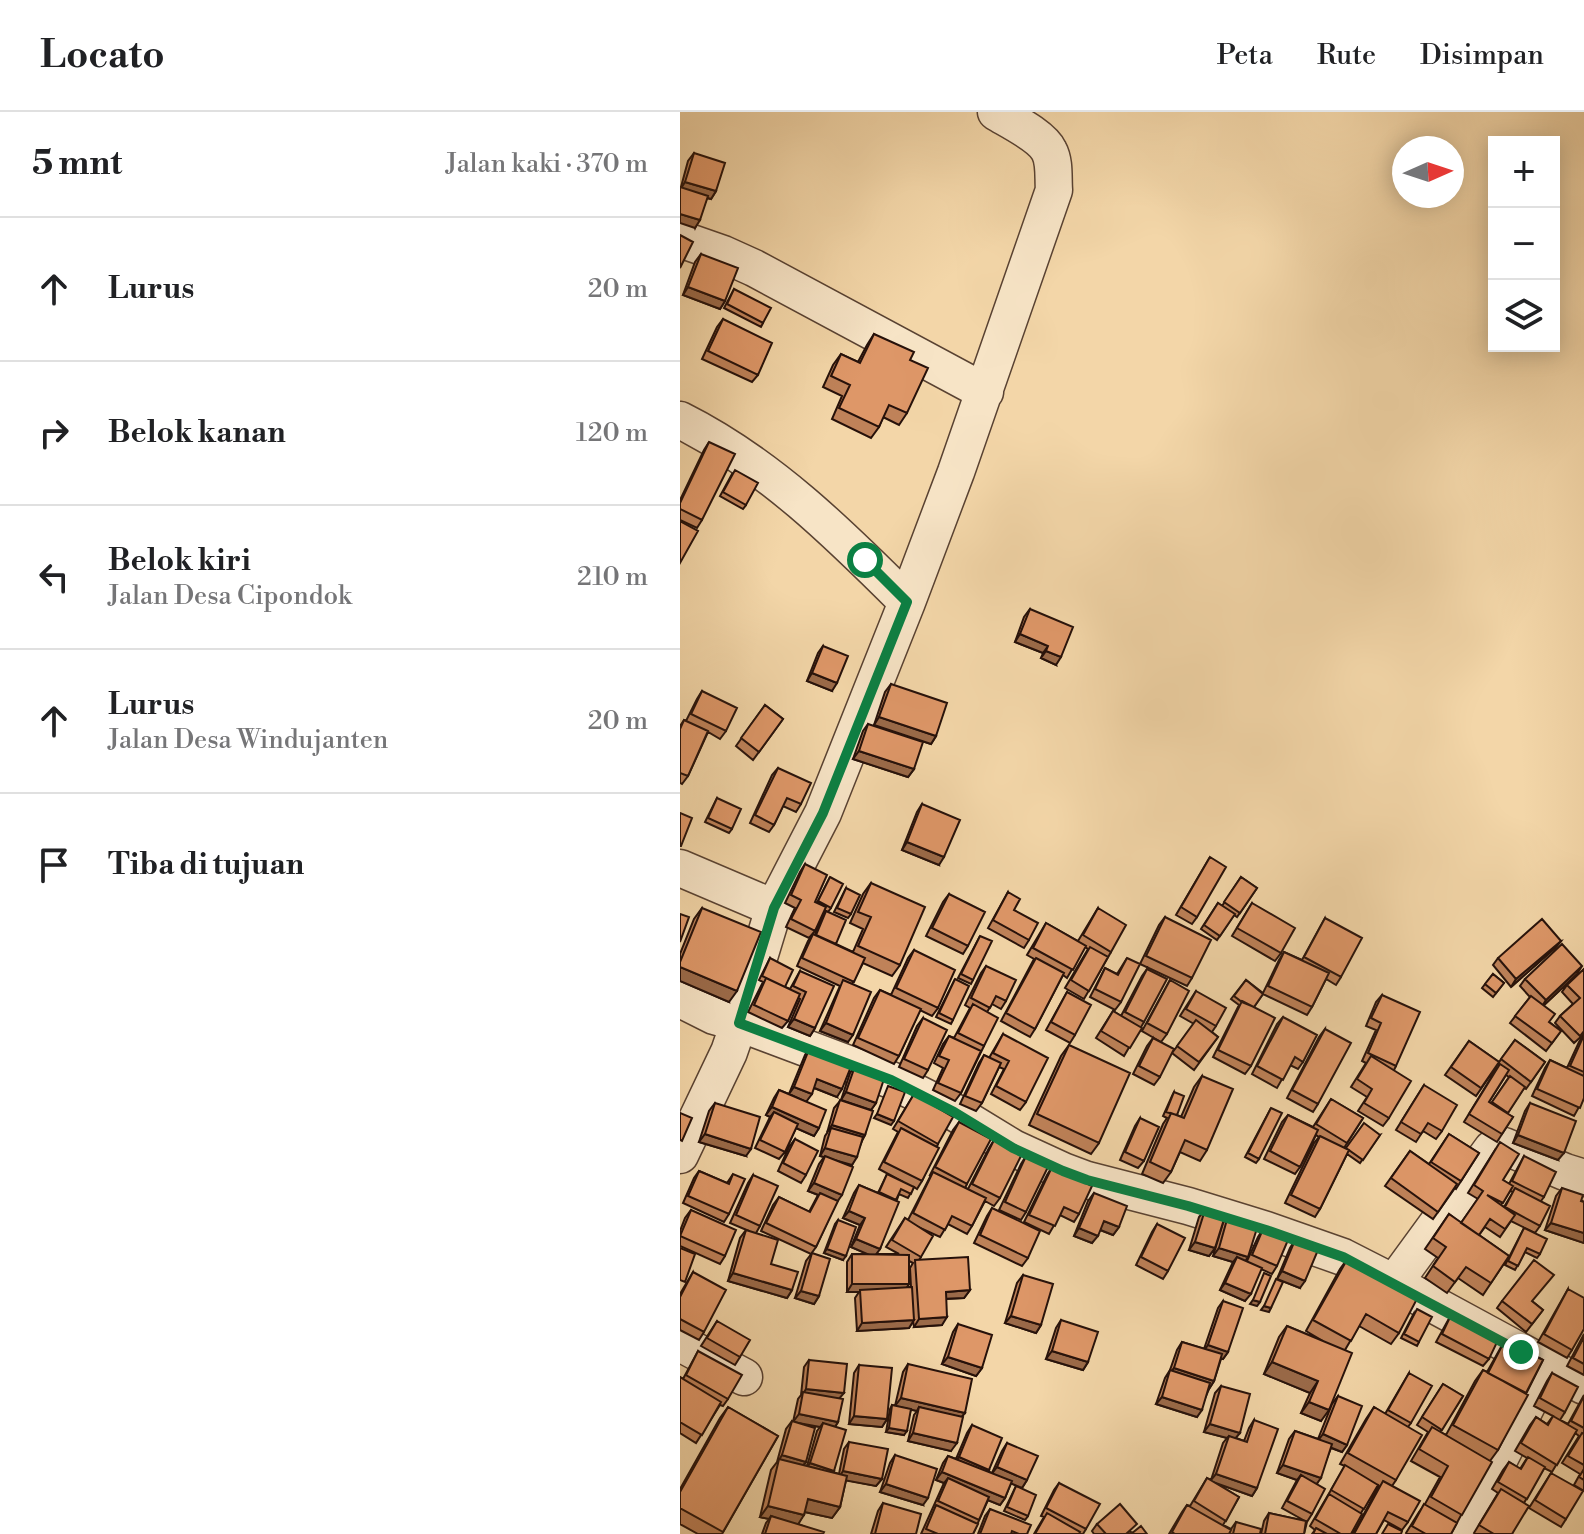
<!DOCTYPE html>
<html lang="id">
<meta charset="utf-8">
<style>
:root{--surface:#fff;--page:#f6f6f6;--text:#202124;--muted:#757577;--line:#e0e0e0}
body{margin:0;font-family:"Libre Bodoni",serif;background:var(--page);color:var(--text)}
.controls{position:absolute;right:24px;top:24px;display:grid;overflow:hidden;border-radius:0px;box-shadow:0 4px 20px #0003}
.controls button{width:72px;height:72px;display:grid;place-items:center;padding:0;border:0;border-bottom:2px solid var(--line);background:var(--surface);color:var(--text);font:40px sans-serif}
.compass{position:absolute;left:712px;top:24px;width:72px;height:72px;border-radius:50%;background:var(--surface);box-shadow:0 4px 20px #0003;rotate:87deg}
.stop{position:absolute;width:24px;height:24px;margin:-18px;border:6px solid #0b8043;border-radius:50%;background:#fff}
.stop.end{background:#0b8043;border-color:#fff;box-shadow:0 2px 8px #0008}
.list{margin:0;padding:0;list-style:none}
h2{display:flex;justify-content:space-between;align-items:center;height:104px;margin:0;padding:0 32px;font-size:34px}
h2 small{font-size:26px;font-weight:400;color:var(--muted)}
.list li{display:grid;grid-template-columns:52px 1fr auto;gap:24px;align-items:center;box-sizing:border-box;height:144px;padding:0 32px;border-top:2px solid var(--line)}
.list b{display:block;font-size:30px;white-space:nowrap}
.list p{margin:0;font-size:26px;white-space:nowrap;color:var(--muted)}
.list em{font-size:26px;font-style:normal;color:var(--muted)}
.icon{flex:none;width:44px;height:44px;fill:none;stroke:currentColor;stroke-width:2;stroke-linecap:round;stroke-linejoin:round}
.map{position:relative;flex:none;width:904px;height:1422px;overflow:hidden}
header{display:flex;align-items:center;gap:48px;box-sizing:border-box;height:112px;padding:0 40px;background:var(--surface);border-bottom:2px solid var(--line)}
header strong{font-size:38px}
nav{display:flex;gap:44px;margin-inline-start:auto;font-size:28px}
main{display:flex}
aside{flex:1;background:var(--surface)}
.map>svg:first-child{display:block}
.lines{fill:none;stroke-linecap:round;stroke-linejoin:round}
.minor-casing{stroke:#594232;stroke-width:39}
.minor{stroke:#f7e4c6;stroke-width:36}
.wall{fill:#bf8259;stroke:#26110a;stroke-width:2;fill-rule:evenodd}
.shaded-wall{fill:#9b6a49;stroke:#26110a;stroke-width:2}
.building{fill:#de9768;stroke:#26110a;stroke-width:2}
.route{stroke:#0b8043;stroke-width:10}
</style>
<header>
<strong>Locato</strong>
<nav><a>Peta</a><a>Rute</a><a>Disimpan</a></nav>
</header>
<main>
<aside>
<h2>5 mnt<small>Jalan kaki · 370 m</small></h2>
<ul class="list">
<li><svg class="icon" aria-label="ahead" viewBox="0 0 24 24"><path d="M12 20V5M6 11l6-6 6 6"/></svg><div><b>Lurus</b></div><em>20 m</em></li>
<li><svg class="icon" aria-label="right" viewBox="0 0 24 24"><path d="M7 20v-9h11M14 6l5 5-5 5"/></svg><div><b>Belok kanan</b></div><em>120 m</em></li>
<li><svg class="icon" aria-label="left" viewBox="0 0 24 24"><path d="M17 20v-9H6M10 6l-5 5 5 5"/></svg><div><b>Belok kiri</b><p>Jalan Desa Cipondok</p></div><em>210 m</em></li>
<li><svg class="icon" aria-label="ahead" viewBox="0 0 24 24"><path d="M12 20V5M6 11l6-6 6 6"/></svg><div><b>Lurus</b><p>Jalan Desa Windujanten</p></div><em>20 m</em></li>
<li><svg class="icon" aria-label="arrive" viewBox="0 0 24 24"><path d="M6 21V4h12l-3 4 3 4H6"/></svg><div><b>Tiba di tujuan</b></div></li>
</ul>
</aside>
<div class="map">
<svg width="904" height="1422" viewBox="0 0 904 1422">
<rect width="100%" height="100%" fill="#f3d6a8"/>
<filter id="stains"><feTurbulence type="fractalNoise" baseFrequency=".0025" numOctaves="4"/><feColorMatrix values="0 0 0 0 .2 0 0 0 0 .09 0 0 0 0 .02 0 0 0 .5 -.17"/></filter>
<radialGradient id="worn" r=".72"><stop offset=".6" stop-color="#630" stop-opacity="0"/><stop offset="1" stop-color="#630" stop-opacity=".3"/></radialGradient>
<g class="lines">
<defs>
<path id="minor" d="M 0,127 L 43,142 L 74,156 L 305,280
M 0,308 C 88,352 158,421 227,490
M 0,756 L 94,796
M 0,887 L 34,904 L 59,911 L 94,796 L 143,701 L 227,490 L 276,360 L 374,78 C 373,66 375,50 369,39 C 362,24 331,9 316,0
M 0,1043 L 49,940 L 59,911 L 211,968 L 274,1000 L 333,1036 L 383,1059 L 407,1068 L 508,1094 L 586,1118 L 663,1145 L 714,1171 L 904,1274
M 714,1171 L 812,1037 L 824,1034 L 885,1060 L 904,1066
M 0,1231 L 64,1265
M 781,1422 L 867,1254"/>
</defs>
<use href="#minor" class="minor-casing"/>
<use href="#minor" class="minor"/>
</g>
<path class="wall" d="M 14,41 L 36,79 L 31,87 L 27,86 L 15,116 L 1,75 L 8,49 Z
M 21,142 L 45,189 L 40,197 L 3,183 L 15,150 Z
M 54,177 L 83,211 L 81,215 L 44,196 Z
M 43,207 L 78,263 L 72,270 L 22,247 L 37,215 Z
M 194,222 L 230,248 L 227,301 L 219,313 L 203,305 L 199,315 L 191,326 L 152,307 L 162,284 L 143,275 L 153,253 L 161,242 L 178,250 L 187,233 Z
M 29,330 L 22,408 L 17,416 L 0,408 L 0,388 L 24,338 Z
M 52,362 L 66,393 L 63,397 L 40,384 Z
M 350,497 L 376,553 L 361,546 L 363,541 L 335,530 L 344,505 Z
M 143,534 L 152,579 L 127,569 L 138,541 Z
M 211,572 L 256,624 L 251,632 L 194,613 L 205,580 Z
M 22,579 L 46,619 L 40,627 L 28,620 L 8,664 L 2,672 L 0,671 L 0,614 L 4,608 L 6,609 L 17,587 Z
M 85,593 L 103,607 L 73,648 L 56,634 Z
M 188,612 L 234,657 L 228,665 L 173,647 L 183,619 Z
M 98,656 L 121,692 L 116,700 L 103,694 L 94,713 L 89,720 L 70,711 L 92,663 Z
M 37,686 L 52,717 L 49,721 L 25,710 Z
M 242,692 L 259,753 L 222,738 L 237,700 Z
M 530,745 L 517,805 L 512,812 L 496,803 Z
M 125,752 L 135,790 L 137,791 L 150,765 L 151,796 L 148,800 L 156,832 L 173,840 L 183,817 L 170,811 L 183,782 L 191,771 L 220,853 L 212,864 L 183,851 L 172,872 L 168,930 L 140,919 L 160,874 L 117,854 L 128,829 L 133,822 L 135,823 L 146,799 L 144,798 L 135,819 L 129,826 L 106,815 L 115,796 L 105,791 L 120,760 Z
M 561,765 L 577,776 L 557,805 L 554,803 L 537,828 L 521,817 L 538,791 L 542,794 Z
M 166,776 L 171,802 L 168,806 L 154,800 Z
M 328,780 L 334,798 L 349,828 L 344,836 L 308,816 Z
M 269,782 L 288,834 L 283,842 L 246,824 L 263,790 Z
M 572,791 L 601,841 L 595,849 L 552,824 Z
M 22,796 L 49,890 L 0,869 L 0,842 L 14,807 Z
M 418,796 L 431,840 L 404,887 L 385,876 L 408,837 L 405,835 L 387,866 L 383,863 L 355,917 L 350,925 L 321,909 L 354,847 L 347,843 L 366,811 L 398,829 Z
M 485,805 L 512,866 L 507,874 L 460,852 L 479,813 Z
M 645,806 L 661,865 L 656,873 L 646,867 L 632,895 L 627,903 L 583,882 L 574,895 L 571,954 L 565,962 L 533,945 L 559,893 L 551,887 L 566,868 L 583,881 L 599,848 L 604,840 L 622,848 Z
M 300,824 L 293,868 L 291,872 L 278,866 Z
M 881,829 L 875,836 L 831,875 L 813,853 L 818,846 Z
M 234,838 L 258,896 L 252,904 L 240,898 L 219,944 L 214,952 L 173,933 L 194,886 L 200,878 L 211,883 L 228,846 Z
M 90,846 L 105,875 L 110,877 L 120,859 L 135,916 L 130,924 L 108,915 L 120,887 L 118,886 L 108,909 L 102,916 L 68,900 L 83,870 L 79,868 Z
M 447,846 L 441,890 L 435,898 L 410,885 L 425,856 L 437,862 Z
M 306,854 L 326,889 L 321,897 L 312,892 L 307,900 L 304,934 L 281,981 L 275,989 L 253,978 L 263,956 L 254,951 L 263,932 L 269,924 L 274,926 L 290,896 L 285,893 L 301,861 Z
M 467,857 L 464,910 L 444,944 L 416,926 L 433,899 L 441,904 L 462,864 Z
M 904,857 L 904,922 L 894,931 L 875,911 L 880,904 L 893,892 L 882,880 L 887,873 Z
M 813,862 L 824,871 L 813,885 L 802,876 Z
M 897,862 L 864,893 L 869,910 L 881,919 L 866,939 L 830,911 L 850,885 L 840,874 L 845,867 Z
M 275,867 L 273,908 L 271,912 L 256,905 Z
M 490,868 L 487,922 L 481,930 L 462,919 Z
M 516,879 L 536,914 L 532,920 L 538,925 L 514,958 L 492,941 L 514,912 L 500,904 Z
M 387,880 L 395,923 L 390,931 L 366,918 Z
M 702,883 L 716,954 L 714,958 L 709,1006 L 703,1014 L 678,999 L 687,985 L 671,975 L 686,951 L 682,949 L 696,918 L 686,914 L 696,890 Z
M 603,905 L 623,950 L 618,957 L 610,953 L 597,976 L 572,962 L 597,912 Z
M 243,906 L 248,958 L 243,966 L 219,955 L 237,914 Z
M 645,917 L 638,992 L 633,1000 L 607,986 L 639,925 Z
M 323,922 L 346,990 L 340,998 L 311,982 L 324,957 L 319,955 L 302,991 L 296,999 L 280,992 L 299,951 L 304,943 L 309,946 Z
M 904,923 L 904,986 L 894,1004 L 852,984 L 865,956 L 870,948 L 887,956 L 899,930 Z
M 473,926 L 480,965 L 474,973 L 453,962 L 467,934 Z
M 835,928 L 865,950 L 846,977 L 844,976 L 827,1002 L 833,1005 L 817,1030 L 784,1010 L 817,956 L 816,955 L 796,984 L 765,963 L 789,929 L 819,950 ZM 826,963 L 829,965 L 811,992 L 809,990 Z
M 389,933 L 419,1031 L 411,1042 L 349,1013 L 381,944 Z
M 130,935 L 157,985 L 134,976 L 126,989 L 139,1016 L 134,1024 L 116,1016 L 105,1040 L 99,1047 L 75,1036 L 90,1005 L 86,1003 L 94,986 L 99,978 L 109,982 L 125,943 Z
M 175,954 L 196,991 L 191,998 L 185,1023 L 182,1029 L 172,1053 L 152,1047 L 157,1089 L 136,1135 L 131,1142 L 81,1119 L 93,1093 L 99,1085 L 129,1100 L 138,1083 L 128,1079 L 139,1052 L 144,1045 L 140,1044 L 145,1024 L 147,1021 L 154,996 L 161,988 L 170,961 Z
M 522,964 L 527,1038 L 520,1049 L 500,1040 L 491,1060 L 483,1071 L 462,1062 L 483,1012 L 487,1006 L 483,1004 L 492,984 L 494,980 L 497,1003 L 501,1005 L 514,975 Z
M 744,973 L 762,1019 L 756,1027 L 743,1019 L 736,1030 L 716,1018 Z
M 234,982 L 258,1032 L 242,1069 L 237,1077 L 234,1075 L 228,1086 L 219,1082 L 200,1137 L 196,1142 L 219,1142 L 206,1135 L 225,1106 L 228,1108 L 251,1063 L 250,1063 L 273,1018 L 279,1010 L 287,1072 L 285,1076 L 288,1077 L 309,1036 L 314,1028 L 320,1086 L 314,1094 L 305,1089 L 292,1114 L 287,1122 L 268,1112 L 260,1125 L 238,1115 L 241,1145 L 239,1148 L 290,1178 L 284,1186 L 266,1187 L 262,1213 L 234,1215 L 233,1209 L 229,1216 L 177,1219 L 175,1186 L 179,1180 L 167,1180 L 167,1150 L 172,1142 L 188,1142 L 171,1135 L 180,1113 L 163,1106 L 174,1081 L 179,1073 L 198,1081 L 207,1062 L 223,1070 L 199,1057 L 218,1020 L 213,1017 ZM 229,1149 L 233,1151 L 230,1156 L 231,1175 L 227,1175 L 229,1172 Z
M 651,987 L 683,1006 L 664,1036 L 665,1037 L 700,1023 L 680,1051 L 667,1042 L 640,1097 L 635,1105 L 605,1091 L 634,1031 L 639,1025 L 636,1023 L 620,1055 L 615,1062 L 584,1047 L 602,1010 L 608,1003 L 633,1015 Z
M 35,991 L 66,1044 L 19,1030 L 29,999 Z
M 850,991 L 878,1048 L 833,1031 L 845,999 Z
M 591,996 L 579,1047 L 576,1051 L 565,1045 Z
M 460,1006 L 464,1049 L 458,1056 L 440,1048 L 455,1014 Z
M 769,1022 L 799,1041 L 776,1077 L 775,1076 L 753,1107 L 705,1074 L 730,1039 L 749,1052 Z
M 115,1027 L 126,1063 L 121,1071 L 98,1059 L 109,1035 Z
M 815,1038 L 823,1068 L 829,1072 L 844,1044 L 864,1085 L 861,1089 L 860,1114 L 855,1121 L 831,1109 L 820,1125 L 805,1115 L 799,1123 L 829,1144 L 803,1183 L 778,1166 L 767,1181 L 745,1166 L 758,1146 L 745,1137 L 769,1102 L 781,1111 L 798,1087 L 788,1081 ZM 830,1079 L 833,1080 L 824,1095 L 821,1093 Z
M 346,1044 L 346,1100 L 341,1108 L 319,1098 L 341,1052 Z
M 372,1055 L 399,1102 L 394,1110 L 380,1103 L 369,1122 L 344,1110 L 367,1063 Z
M 19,1059 L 47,1071 L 53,1062 L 49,1102 L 44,1110 L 3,1091 L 14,1066 Z
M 73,1063 L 80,1114 L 76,1121 L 91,1152 L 112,1178 L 107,1186 L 48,1169 L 60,1126 L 66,1118 L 69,1119 L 50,1111 L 68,1071 Z
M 882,1076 L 904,1090 L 904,1131 L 865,1118 L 876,1084 Z
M 414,1081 L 439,1115 L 433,1123 L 420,1118 L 412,1131 L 394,1124 L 408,1089 Z
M 312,1096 L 348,1146 L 342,1154 L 294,1131 L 307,1104 Z
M 11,1098 L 45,1144 L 40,1152 L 0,1134 L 0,1119 L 5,1106 Z
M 525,1098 L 535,1136 L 529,1144 L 509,1138 L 519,1105 Z
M 548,1104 L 566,1149 L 567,1149 L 578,1125 L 583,1117 L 597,1154 L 592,1162 L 581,1157 L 565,1189 L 540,1178 L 553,1150 L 533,1144 L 543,1111 Z
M 158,1108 L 163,1148 L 144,1141 L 155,1112 Z
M 477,1112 L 488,1159 L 483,1167 L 456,1153 L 472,1120 Z
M 844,1116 L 860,1142 L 857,1146 L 845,1140 L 835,1158 L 825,1153 Z
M 615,1128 L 620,1176 L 597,1167 L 610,1136 Z
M 132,1141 L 139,1184 L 134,1192 L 115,1186 L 126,1149 Z
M 668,1146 L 719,1221 L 711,1232 L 679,1214 L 665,1238 L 641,1309 L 621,1301 L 630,1281 L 584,1262 L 599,1225 L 607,1214 L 643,1229 L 626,1219 L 660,1157 Z
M 13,1160 L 24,1220 L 19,1228 L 0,1218 L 0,1182 Z
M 343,1163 L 361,1213 L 356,1221 L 325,1211 L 337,1171 Z
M 888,1177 L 892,1238 L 887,1246 L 858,1230 Z
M 543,1189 L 548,1240 L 543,1247 L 541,1247 L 534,1269 L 529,1277 L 517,1305 L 476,1292 L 485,1266 L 490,1258 L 497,1238 L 502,1230 L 524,1237 L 538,1196 Z
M 822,1189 L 853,1190 L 863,1198 L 846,1220 L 817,1196 Z
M 734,1201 L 739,1230 L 737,1234 L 721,1226 Z
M 772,1201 L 809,1247 L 803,1254 L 756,1230 Z
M 381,1208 L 408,1250 L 403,1258 L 366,1247 L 376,1216 Z
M 37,1209 L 60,1245 L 55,1253 L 21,1234 Z
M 278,1212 L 302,1256 L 296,1264 L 262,1252 L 273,1220 Z
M 904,1222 L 904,1263 L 887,1254 Z
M 825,1228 L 863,1248 L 818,1338 L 810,1349 L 771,1422 L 727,1422 L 726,1421 L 739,1400 L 745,1392 L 760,1365 L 731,1349 L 748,1320 L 737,1313 L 763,1272 L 783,1284 L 760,1320 L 766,1323 L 795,1269 L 803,1258 L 807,1260 Z
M 18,1239 L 48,1287 L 43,1294 L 40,1293 L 16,1331 L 0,1321 L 0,1265 L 3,1267 Z
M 129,1248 L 160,1287 L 158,1310 L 155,1315 L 154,1359 L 153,1360 L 159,1362 L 164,1337 L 169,1330 L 202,1367 L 196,1374 L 166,1368 L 160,1395 L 152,1406 L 125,1400 L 118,1412 L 143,1422 L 82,1422 L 86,1411 L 89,1407 L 80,1405 L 91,1358 L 97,1350 L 106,1317 L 112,1309 L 113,1310 L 118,1287 L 121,1283 L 124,1255 ZM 117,1311 L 140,1315 L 137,1319 L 127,1354 L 123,1353 L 126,1350 Z
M 228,1252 L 282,1305 L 271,1339 L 228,1329 L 234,1303 L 237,1299 L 231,1297 L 224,1323 L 206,1320 L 210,1297 L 212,1293 L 215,1294 L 223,1260 Z
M 179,1253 L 207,1307 L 202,1315 L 169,1312 L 174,1261 Z
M 729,1261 L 731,1311 L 728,1315 L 716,1368 L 712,1374 L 728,1410 L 722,1418 L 704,1408 L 696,1422 L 673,1422 L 699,1374 L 698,1373 L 681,1401 L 671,1422 L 632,1422 L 635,1418 L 630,1414 L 665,1354 L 660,1352 L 686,1307 L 694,1295 L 705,1302 Z
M 872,1261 L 885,1300 L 880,1308 L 888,1312 L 904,1283 L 904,1379 L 894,1373 L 900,1362 L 882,1351 L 899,1324 L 895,1321 L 872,1360 L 864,1356 L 844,1391 L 832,1422 L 795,1422 L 794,1421 L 818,1381 L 812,1377 L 823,1358 L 829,1350 L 840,1357 L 847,1346 L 835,1339 L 850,1313 L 856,1305 L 867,1312 L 873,1304 L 854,1294 L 867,1269 Z
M 541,1274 L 556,1326 L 564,1329 L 569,1316 L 574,1308 L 577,1376 L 572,1384 L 536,1371 L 559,1385 L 543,1413 L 551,1417 L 556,1410 L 580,1422 L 489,1422 L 502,1400 L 507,1393 L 510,1394 L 527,1366 L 531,1368 L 543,1331 L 547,1326 L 524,1320 L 535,1281 Z
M 658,1284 L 667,1333 L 662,1340 L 651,1336 L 637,1372 L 632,1402 L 627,1410 L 624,1422 L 581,1422 L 584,1409 L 589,1401 L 625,1409 L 602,1396 L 617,1368 L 597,1361 L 609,1327 L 615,1319 L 638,1327 L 652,1292 Z
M 48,1295 L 98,1324 L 42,1422 L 18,1422 L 0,1412 L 0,1377 L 40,1306 Z
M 292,1313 L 309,1358 L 307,1359 L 312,1361 L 322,1339 L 327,1331 L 347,1368 L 342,1376 L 331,1371 L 325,1386 L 320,1393 L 308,1388 L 293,1422 L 241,1422 L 264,1371 L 256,1368 L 263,1351 L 268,1344 L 276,1347 L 287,1321 Z
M 215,1343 L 243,1393 L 200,1380 L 210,1351 Z
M 871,1361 L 886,1407 L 881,1415 L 849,1396 Z
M 379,1371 L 406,1417 L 403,1422 L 354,1422 L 364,1405 L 361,1404 L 374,1378 Z
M 336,1374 L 348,1404 L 345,1408 L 324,1399 Z
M 203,1391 L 236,1422 L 191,1422 L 198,1399 Z
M 310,1397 L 347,1422 L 298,1422 L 305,1404 Z
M 417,1412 L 451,1420 L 449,1422 L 414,1422 L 412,1419 Z"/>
<path class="shaded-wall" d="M 5,70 L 36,79 L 31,87 L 0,78 Z
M 0,102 L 20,108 L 15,116 L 0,111 Z
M 8,175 L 45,189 L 40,197 L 3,183 Z
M 340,522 L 368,534 L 363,541 L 335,530 Z
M 366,539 L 381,545 L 376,553 L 361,546 Z
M 132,561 L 157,571 L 152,579 L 127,569 Z
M 199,605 L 256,624 L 251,632 L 194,613 Z
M 179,639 L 234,657 L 228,665 L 173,647 Z
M 227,730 L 264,745 L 259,753 L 222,738 Z
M 881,829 L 875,836 L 831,875 L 836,867 Z
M 902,854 L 897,862 L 861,896 L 866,888 Z
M 0,855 L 57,879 L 49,890 L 0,869 Z
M 114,907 L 135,916 L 130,924 L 108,915 Z
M 146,911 L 173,923 L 168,930 L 140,919 Z
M 137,967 L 162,977 L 157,985 L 132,975 Z
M 114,975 L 132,982 L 126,990 L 109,982 Z
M 166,980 L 196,991 L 191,998 L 161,988 Z
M 92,995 L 139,1016 L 134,1024 L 91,1005 L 94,1000 L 90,1005 L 86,1003 Z
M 197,1002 L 214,1009 L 211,1013 L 194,1006 Z
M 152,1013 L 185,1023 L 180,1031 L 151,1016 L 147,1020 Z
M 25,1022 L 71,1037 L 66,1044 L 19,1030 Z
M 838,1023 L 884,1041 L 878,1048 L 833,1031 Z
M 145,1036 L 177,1045 L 172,1053 L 140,1044 Z
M 134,1071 L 162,1083 L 157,1090 L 128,1079 Z
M 169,1099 L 185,1106 L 180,1113 L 163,1106 Z
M 424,1109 L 439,1115 L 433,1123 L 418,1117 Z
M 871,1111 L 904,1121 L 904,1131 L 865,1118 Z
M 399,1116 L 418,1124 L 412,1131 L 394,1124 Z
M 176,1127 L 200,1137 L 194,1145 L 171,1135 Z
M 515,1130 L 535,1136 L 529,1144 L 509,1138 Z
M 539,1136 L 568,1145 L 563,1153 L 557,1145 L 553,1150 L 533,1144 Z
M 147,1137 L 166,1144 L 163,1148 L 144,1141 Z
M 602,1159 L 625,1169 L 620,1176 L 597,1167 Z
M 53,1161 L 112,1178 L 107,1186 L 48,1169 Z
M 545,1171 L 571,1182 L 565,1189 L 540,1178 Z
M 172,1172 L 229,1172 L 224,1180 L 167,1180 Z
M 290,1178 L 284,1186 L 260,1187 L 266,1180 Z
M 121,1179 L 139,1184 L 134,1192 L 115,1186 Z
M 573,1188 L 580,1190 L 577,1194 L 570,1192 Z
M 584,1194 L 591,1196 L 589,1200 L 581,1198 Z
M 331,1204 L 361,1213 L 356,1221 L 325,1211 Z
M 267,1205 L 262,1213 L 234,1215 L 239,1207 Z
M 234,1208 L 229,1216 L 177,1219 L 182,1211 Z
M 528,1233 L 548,1240 L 543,1247 L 523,1240 Z
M 372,1239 L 408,1250 L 403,1258 L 366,1247 Z
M 268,1245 L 302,1256 L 296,1264 L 262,1252 Z
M 592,1250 L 638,1269 L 630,1281 L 584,1262 Z
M 494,1256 L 534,1269 L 529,1277 L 488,1264 Z
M 126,1277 L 164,1281 L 158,1288 L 123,1282 Z
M 482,1285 L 522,1298 L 517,1305 L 476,1292 Z
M 221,1286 L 285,1301 L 279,1308 L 239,1295 L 237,1299 L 215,1294 Z
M 629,1290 L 649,1298 L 641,1309 L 621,1301 Z
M 119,1302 L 158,1310 L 153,1318 L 143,1311 L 140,1315 L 113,1310 Z
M 174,1304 L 207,1307 L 202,1315 L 169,1312 Z
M 530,1312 L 560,1321 L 554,1328 L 549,1324 L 547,1326 L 524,1320 Z
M 209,1316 L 227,1319 L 224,1323 L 206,1320 Z
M 233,1321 L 277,1331 L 271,1339 L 228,1329 Z
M 643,1322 L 667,1333 L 662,1340 L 637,1330 Z
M 102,1343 L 126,1350 L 120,1357 L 99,1348 Z
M 279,1345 L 309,1358 L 303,1365 L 273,1353 Z
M 130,1351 L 154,1359 L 149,1366 L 125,1359 Z
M 603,1353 L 641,1366 L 635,1374 L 621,1363 L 617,1368 L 597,1361 Z
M 317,1355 L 347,1368 L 342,1376 L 311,1363 Z
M 163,1359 L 202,1367 L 196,1374 L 158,1367 Z
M 262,1360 L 325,1386 L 320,1393 L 265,1371 L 268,1366 L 264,1371 L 256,1368 Z
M 536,1362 L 577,1376 L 572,1384 L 530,1369 Z
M 206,1372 L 248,1386 L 243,1393 L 200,1380 Z
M 128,1387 L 160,1395 L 152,1406 L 120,1399 Z
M 88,1394 L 124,1403 L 117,1414 L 91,1404 L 89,1407 L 80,1405 Z"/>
<path class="building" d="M 14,41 L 45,51 L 36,79 L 5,70 Z
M 0,75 L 28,84 L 20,108 L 0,102 Z
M 0,123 L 13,130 L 0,156 Z
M 21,142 L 58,156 L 45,189 L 8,175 Z
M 54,177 L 91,196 L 83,211 L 47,192 Z
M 43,207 L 92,231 L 78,263 L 28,239 Z
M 194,222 L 234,240 L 230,248 L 248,256 L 227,301 L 209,293 L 199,315 L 159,296 L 170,273 L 151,264 L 161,242 L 180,251 Z
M 29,330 L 55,342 L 22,408 L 0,397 L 0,391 Z
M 55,358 L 78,371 L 66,393 L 43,380 Z
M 0,409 L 18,419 L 0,451 Z
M 350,497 L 393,515 L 381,545 L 366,539 L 368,534 L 340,522 Z
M 143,534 L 168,544 L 157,571 L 132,561 Z
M 211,572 L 267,591 L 256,624 L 199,605 Z
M 22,579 L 57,596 L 46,619 L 11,602 Z
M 85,593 L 103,607 L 79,640 L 61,626 Z
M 4,608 L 28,619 L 8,664 L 0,661 L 0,617 Z
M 188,612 L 243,630 L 234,657 L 179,639 Z
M 98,656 L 131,671 L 121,692 L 107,686 L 94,713 L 75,703 Z
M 37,686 L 61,697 L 52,717 L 28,706 Z
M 242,692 L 280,708 L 264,745 L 227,730 Z
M 0,701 L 12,706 L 1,734 L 0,734 Z
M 530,745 L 546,755 L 517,805 L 501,795 Z
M 125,752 L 147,763 L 135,790 L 146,795 L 135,819 L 111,807 L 121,788 L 111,783 Z
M 150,765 L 163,772 L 151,796 L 138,789 Z
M 561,765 L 577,776 L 560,801 L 544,790 Z
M 191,771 L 245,795 L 220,853 L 178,834 L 191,805 L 178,800 Z
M 166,776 L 180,783 L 171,802 L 157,796 Z
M 328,780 L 340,787 L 334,798 L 358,811 L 349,828 L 313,808 Z
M 269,782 L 305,800 L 288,834 L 252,816 Z
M 538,791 L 555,802 L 540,824 L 524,813 Z
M 572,791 L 615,816 L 601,841 L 557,816 Z
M 22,796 L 81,820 L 57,879 L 0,855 L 0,850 Z
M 418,796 L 446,813 L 431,840 L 403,823 Z
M 146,799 L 166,808 L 156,832 L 136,823 Z
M 0,802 L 9,805 L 0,830 Z
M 485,805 L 531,828 L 512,866 L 466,844 Z
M 645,806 L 682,826 L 661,865 L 624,845 Z
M 862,807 L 881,829 L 836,867 L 818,846 Z
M 366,811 L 406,834 L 393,858 L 353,836 Z
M 133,822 L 185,846 L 174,870 L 122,846 Z
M 300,824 L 312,829 L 293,868 L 281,862 Z
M 882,832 L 902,854 L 866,888 L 845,867 Z
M 410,835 L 428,845 L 409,879 L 391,868 Z
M 234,838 L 275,858 L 258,896 L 216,876 Z
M 604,840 L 649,861 L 632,895 L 588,874 Z
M 90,846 L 113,858 L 105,875 L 82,864 Z
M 356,846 L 384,861 L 355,917 L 326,901 Z
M 447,846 L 460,852 L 441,890 L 415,877 L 425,856 L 438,863 Z
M 306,854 L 336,868 L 326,889 L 316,884 L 310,896 L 291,886 Z
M 467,857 L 487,867 L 464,910 L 445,900 Z
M 904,857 L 904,919 L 900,924 L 880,904 L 900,886 L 887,873 Z
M 120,859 L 154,874 L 135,916 L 114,907 L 126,880 L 113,874 Z
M 813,862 L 824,871 L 816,881 L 805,872 Z
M 86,866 L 120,882 L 108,909 L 74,893 Z
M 275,867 L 289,874 L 273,908 L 259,901 Z
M 163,868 L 191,880 L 173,923 L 146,911 Z
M 490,868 L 509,879 L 487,922 L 467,911 Z
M 566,868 L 583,882 L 574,895 L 562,890 L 554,884 Z
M 200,878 L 241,897 L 219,944 L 178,926 Z
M 516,879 L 546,896 L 536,914 L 506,897 Z
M 387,880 L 411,893 L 395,923 L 371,910 Z
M 702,883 L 740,900 L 716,954 L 688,941 L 701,911 L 691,906 Z
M 851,884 L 875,902 L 869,910 L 881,919 L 872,931 L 835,904 Z
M 562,889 L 595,906 L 571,954 L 538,938 Z
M 293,892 L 318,906 L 304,934 L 278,921 Z
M 433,899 L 462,916 L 450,936 L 421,919 Z
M 603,905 L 637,923 L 623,950 L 615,945 L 603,968 L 577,954 Z
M 243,906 L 267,918 L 248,958 L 224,947 Z
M 516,908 L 538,925 L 519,950 L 497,934 Z
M 645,917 L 671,931 L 638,992 L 612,978 Z
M 323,922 L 368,946 L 346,990 L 316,974 L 329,949 L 313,941 Z
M 904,923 L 904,960 L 890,954 Z
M 269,924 L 301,939 L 281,981 L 258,971 L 269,948 L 259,944 Z
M 473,926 L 494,937 L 480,965 L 459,954 Z
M 835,928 L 865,950 L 851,970 L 821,947 Z
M 789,929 L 819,950 L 801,976 L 771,955 Z
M 389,933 L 450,961 L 419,1031 L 357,1002 Z
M 130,935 L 172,952 L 162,977 L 137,967 L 132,982 L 114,975 Z
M 304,943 L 321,951 L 302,991 L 285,984 Z
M 691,944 L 731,969 L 709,1006 L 684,991 L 692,977 L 677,967 Z
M 870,948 L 904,964 L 904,986 L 900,996 L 857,977 Z
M 820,952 L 829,958 L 809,990 L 833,1005 L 822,1022 L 789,1002 Z
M 175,954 L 205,964 L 196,991 L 166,980 Z
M 522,964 L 553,977 L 527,1038 L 505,1028 L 491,1060 L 470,1050 L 491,1001 L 504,1006 Z
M 830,964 L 845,975 L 828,1001 L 812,990 Z
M 744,973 L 777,993 L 762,1019 L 748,1011 L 741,1022 L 721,1010 Z
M 208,974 L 225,980 L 214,1009 L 197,1002 Z
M 99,978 L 146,998 L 139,1016 L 92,995 Z
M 494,980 L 504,984 L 497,1003 L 486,1000 Z
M 234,982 L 273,1005 L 258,1032 L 218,1009 Z
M 651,987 L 683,1006 L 667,1031 L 636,1012 Z
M 160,988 L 193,999 L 185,1023 L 152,1013 Z
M 35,991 L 80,1005 L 71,1037 L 25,1022 Z
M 850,991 L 896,1009 L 884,1041 L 838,1023 Z
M 591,996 L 602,1001 L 579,1047 L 568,1041 Z
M 94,1000 L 118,1012 L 105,1040 L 80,1028 Z
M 0,1001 L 12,1006 L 2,1029 L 0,1028 Z
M 608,1003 L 638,1018 L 620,1055 L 590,1039 Z
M 460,1006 L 479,1015 L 464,1049 L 445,1040 Z
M 279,1010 L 311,1027 L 287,1072 L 255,1055 Z
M 684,1011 L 700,1023 L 683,1048 L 666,1036 Z
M 151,1016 L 183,1025 L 177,1045 L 145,1036 Z
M 221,1016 L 259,1036 L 242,1069 L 204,1050 Z
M 769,1022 L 799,1041 L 781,1069 L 751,1050 Z
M 640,1024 L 669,1038 L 640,1097 L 611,1083 Z
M 115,1027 L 138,1039 L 126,1063 L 103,1051 Z
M 314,1028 L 342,1042 L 320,1086 L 292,1072 Z
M 820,1030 L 839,1042 L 823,1068 L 833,1074 L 823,1091 L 807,1083 L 835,1103 L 825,1117 L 810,1107 L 799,1123 L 781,1111 L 803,1079 L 794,1073 Z
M 730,1039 L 777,1072 L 758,1100 L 711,1066 Z
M 145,1044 L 173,1055 L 162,1083 L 134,1071 Z
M 346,1044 L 368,1055 L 346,1100 L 325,1090 Z
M 844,1044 L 876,1060 L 864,1085 L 832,1069 Z
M 372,1055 L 412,1074 L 399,1102 L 384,1095 L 375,1114 L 349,1103 Z
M 19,1059 L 49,1072 L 53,1062 L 65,1067 L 49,1102 L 8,1084 Z
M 253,1060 L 306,1086 L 292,1114 L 272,1104 L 265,1118 L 233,1101 Z
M 207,1062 L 234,1075 L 231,1082 L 221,1077 L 216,1088 L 199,1080 Z
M 73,1063 L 98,1074 L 80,1114 L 56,1103 Z
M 179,1073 L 219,1090 L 200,1137 L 176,1127 L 185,1106 L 169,1099 Z
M 835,1076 L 870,1094 L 860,1114 L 825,1095 Z
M 882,1076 L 903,1083 L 901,1089 L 904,1090 L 904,1121 L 871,1111 Z
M 140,1081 L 158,1089 L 136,1135 L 86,1111 L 99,1085 L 130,1100 Z
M 414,1081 L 447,1094 L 439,1115 L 424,1109 L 418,1124 L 399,1116 Z
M 312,1096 L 360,1119 L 348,1146 L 300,1123 Z
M 11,1098 L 56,1118 L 45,1144 L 0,1124 Z
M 525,1098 L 545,1104 L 535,1136 L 515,1130 Z
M 769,1102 L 829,1144 L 811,1171 L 786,1155 L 775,1170 L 753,1154 L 766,1135 L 753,1126 Z
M 548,1104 L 578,1113 L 568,1145 L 539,1136 Z
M 225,1106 L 253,1124 L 241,1145 L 212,1128 Z
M 158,1108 L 176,1115 L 166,1144 L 147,1137 Z
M 477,1112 L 505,1126 L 488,1159 L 461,1145 Z
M 844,1116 L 867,1127 L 860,1142 L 847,1136 L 838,1154 L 828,1149 Z
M 583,1117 L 608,1128 L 597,1154 L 572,1143 Z
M 66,1118 L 98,1128 L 91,1152 L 118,1160 L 112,1178 L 53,1161 Z
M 615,1128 L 638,1138 L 625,1169 L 602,1159 Z
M 0,1136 L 15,1142 L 5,1170 L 0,1168 Z
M 132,1141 L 150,1147 L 139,1184 L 121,1179 Z
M 172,1142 L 229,1143 L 229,1172 L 172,1172 Z
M 288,1145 L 290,1178 L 266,1180 L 267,1205 L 239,1207 L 235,1148 Z
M 557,1145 L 582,1156 L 571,1182 L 545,1171 Z
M 668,1146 L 738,1185 L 719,1221 L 686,1202 L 671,1229 L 633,1208 Z
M 854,1148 L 874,1163 L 852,1189 L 863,1198 L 852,1212 L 822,1189 Z
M 13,1160 L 46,1178 L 24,1220 L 0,1207 L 0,1185 Z
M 584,1161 L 591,1164 L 580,1190 L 573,1188 Z
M 343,1163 L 373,1172 L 361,1213 L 331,1204 Z
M 596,1167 L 603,1170 L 591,1196 L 584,1194 Z
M 232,1175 L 234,1208 L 182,1211 L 180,1178 Z
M 888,1177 L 904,1186 L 904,1217 L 892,1238 L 864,1222 Z
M 543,1189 L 563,1196 L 548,1240 L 528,1233 Z
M 737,1197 L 752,1205 L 739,1230 L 724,1222 Z
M 772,1201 L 819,1226 L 809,1247 L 762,1222 Z
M 381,1208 L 418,1220 L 408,1250 L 372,1239 Z
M 37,1209 L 70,1228 L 60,1245 L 27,1226 Z
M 278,1212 L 312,1223 L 302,1256 L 268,1245 Z
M 607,1214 L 672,1241 L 649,1298 L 629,1290 L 638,1269 L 592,1250 Z
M 904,1225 L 904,1252 L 893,1246 Z
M 825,1228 L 863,1248 L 846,1281 L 808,1261 Z
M 502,1230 L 542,1242 L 534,1269 L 494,1256 Z
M 18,1239 L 62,1263 L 48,1287 L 6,1263 Z
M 129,1248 L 167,1252 L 164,1281 L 126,1277 Z
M 228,1252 L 292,1267 L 285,1301 L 221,1286 Z
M 179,1253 L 212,1256 L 207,1307 L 174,1304 Z
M 490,1258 L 530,1271 L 522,1298 L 482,1285 Z
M 803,1258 L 848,1283 L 818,1338 L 773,1313 Z
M 729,1261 L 752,1274 L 731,1311 L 708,1298 Z
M 872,1261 L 898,1275 L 885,1300 L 860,1286 Z
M 0,1265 L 41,1290 L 22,1323 L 0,1310 Z
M 763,1272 L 783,1284 L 762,1318 L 742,1305 Z
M 541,1274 L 570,1282 L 560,1321 L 530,1312 Z
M 123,1280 L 163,1287 L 158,1310 L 119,1302 Z
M 658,1284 L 682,1294 L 667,1333 L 643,1322 Z
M 904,1284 L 904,1316 L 891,1309 Z
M 212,1293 L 231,1297 L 227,1319 L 209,1316 Z
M 48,1295 L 98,1324 L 43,1420 L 0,1396 L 0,1380 Z
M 239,1295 L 283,1305 L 277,1331 L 233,1321 Z
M 694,1295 L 742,1323 L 716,1368 L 668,1341 Z
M 873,1304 L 897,1318 L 877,1353 L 841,1331 L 856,1305 L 868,1313 Z
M 574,1308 L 598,1317 L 577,1376 L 536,1362 L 549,1324 L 567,1330 Z
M 112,1309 L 135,1316 L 126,1350 L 102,1343 Z
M 143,1311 L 166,1318 L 154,1359 L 130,1351 Z
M 292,1313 L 322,1326 L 309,1358 L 279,1345 Z
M 752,1315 L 812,1350 L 782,1403 L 751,1385 L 768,1354 L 739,1337 Z
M 615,1319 L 652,1332 L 641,1366 L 603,1353 Z
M 902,1321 L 904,1322 L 904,1353 L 888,1344 Z
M 169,1330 L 208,1337 L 202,1367 L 163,1359 Z
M 327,1331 L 358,1344 L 347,1368 L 317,1355 Z
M 215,1343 L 257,1357 L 248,1386 L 206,1372 Z
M 268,1344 L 332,1369 L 325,1386 L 262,1360 Z
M 848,1345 L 865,1355 L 847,1387 L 818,1370 L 829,1350 L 841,1357 Z
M 99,1347 L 167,1364 L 160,1395 L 128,1387 L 124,1403 L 88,1394 Z
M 665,1353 L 698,1373 L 684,1397 L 651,1378 Z
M 904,1357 L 904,1368 L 899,1365 Z
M 871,1361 L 903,1379 L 886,1407 L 855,1388 Z
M 621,1363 L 645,1377 L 632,1402 L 607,1389 Z
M 268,1366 L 309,1385 L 299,1408 L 258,1389 Z
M 527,1366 L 559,1385 L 546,1409 L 514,1389 Z
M 703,1369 L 740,1389 L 728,1410 L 708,1400 L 696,1422 L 674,1422 Z
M 379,1371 L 420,1392 L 406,1417 L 366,1396 Z
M 336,1374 L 356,1383 L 348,1404 L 327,1395 Z
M 821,1377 L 849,1394 L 832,1422 L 814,1422 L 799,1413 Z
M 649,1382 L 682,1402 L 671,1422 L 661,1422 L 635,1407 Z
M 203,1391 L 241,1402 L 236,1422 L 195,1422 Z
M 440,1392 L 457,1412 L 446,1422 L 426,1422 L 417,1412 Z
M 744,1392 L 777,1411 L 771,1422 L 746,1422 L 732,1414 Z
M 256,1393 L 298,1412 L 293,1422 L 258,1422 L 246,1417 Z
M 507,1393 L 551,1418 L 549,1422 L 495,1422 L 492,1420 Z
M 310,1397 L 351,1413 L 347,1422 L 339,1422 L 332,1419 L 331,1422 L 300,1422 Z
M 367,1401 L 400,1420 L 399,1422 L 355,1422 Z
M 589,1401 L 626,1409 L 624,1422 L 585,1422 Z
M 91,1404 L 144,1420 L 143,1422 L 85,1422 Z
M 556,1410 L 581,1417 L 580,1422 L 553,1422 Z
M 708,1412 L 722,1419 L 721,1422 L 702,1422 Z
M 461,1414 L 467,1422 L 451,1422 Z
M 636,1416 L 647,1422 L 633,1422 Z"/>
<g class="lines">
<path class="route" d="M 185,448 L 227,490 L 143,701 L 94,796 L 59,911 L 211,968 L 274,1000 L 333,1036 L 383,1059 L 407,1068 L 508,1094 L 586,1118 L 663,1145 L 841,1240"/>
</g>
<rect width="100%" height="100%" filter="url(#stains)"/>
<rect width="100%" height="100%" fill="url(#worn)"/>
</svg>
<div class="controls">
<button>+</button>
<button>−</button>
<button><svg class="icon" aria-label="layers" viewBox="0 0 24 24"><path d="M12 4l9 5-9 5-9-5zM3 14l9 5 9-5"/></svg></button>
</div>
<svg class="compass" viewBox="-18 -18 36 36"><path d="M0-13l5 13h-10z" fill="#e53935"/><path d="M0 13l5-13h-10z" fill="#757577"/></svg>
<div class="stop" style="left:185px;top:448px"></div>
<div class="stop end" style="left:841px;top:1240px"></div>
</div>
</main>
